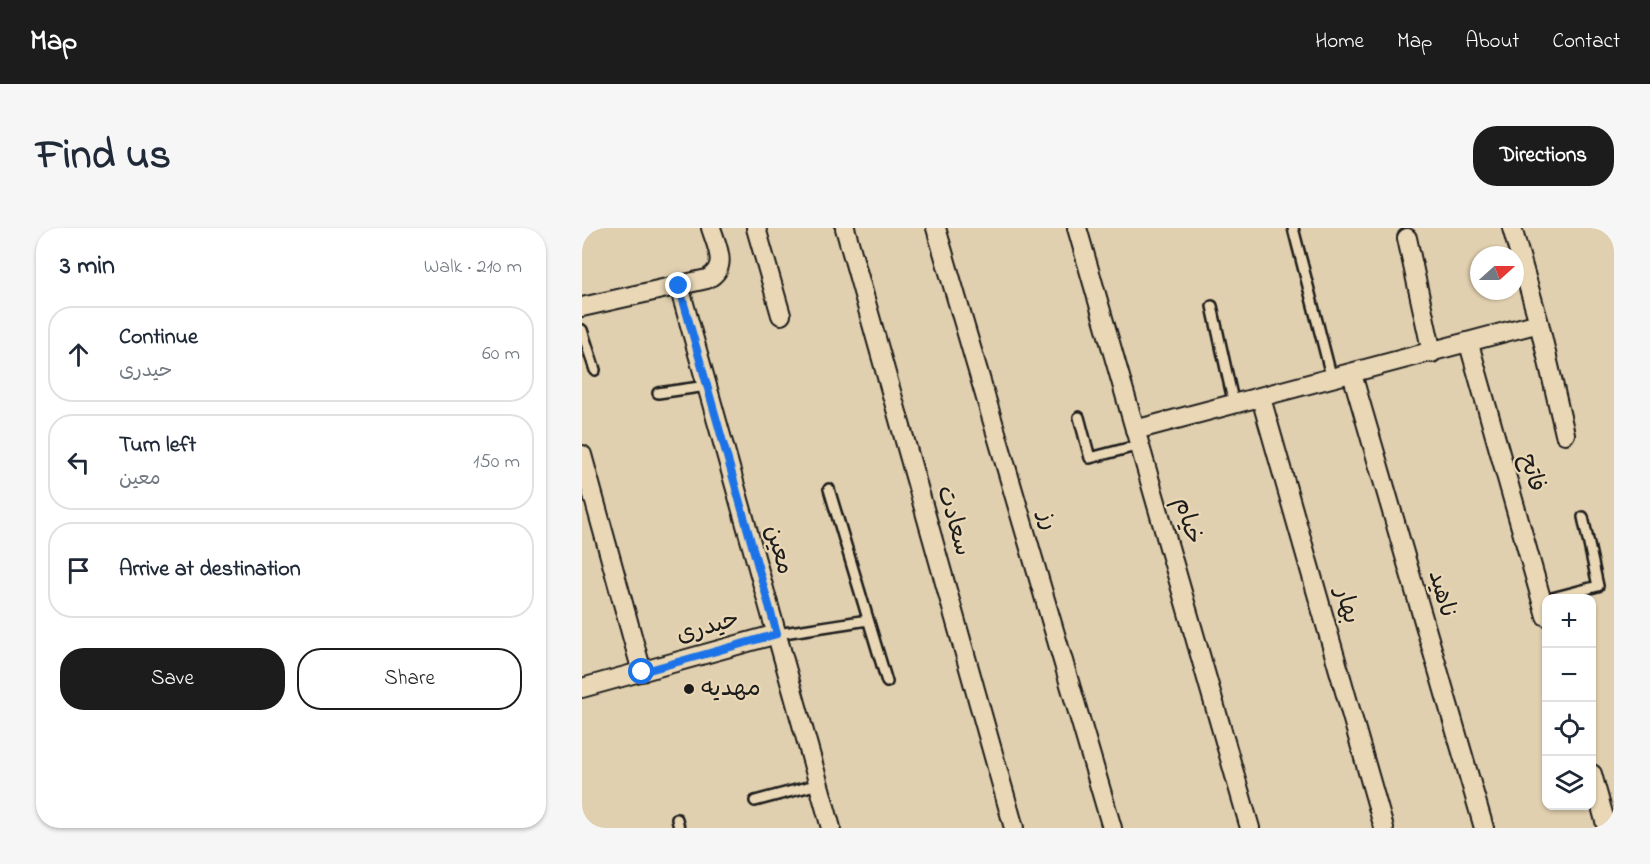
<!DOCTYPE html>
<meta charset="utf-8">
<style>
:root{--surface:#fff;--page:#f6f6f7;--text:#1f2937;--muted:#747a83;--line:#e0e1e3;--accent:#1c1c1c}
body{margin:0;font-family:"Indie Flower","Playpen Sans Arabic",sans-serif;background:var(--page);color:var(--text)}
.controls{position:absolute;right:18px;bottom:18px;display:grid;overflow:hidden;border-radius:12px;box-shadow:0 2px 4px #0004}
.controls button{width:54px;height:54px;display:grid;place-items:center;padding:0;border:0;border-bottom:2px solid var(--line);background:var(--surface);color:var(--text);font:30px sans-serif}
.compass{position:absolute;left:888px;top:18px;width:54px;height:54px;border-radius:50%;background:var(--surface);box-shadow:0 2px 4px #0004;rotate:69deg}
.stop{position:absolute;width:18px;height:18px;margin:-14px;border:4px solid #1a73e8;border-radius:50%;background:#fff}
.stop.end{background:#1a73e8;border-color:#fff;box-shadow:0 2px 6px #0008}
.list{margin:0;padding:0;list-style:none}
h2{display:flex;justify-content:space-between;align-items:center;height:78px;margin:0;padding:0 24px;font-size:26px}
h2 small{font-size:20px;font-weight:400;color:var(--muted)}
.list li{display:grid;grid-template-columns:39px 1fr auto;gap:18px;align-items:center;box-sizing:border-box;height:96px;margin:0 12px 12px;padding:0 12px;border:2px solid var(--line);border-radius:24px}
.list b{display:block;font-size:22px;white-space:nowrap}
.list p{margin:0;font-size:20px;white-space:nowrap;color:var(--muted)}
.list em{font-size:20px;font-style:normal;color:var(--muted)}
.actions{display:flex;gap:12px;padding:18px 24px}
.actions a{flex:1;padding:14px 0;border:2px solid var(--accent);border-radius:24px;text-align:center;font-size:21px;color:var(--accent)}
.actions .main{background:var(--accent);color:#fff}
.icon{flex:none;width:33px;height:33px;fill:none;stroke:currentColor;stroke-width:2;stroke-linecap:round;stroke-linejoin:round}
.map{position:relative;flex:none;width:1032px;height:600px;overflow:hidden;border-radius:24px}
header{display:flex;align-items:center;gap:36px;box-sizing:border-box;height:84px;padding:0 30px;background:var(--accent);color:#fff}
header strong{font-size:28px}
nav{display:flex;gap:33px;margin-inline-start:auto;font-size:21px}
.intro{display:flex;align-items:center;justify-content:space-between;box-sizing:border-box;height:144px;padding:0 36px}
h1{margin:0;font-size:42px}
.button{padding:15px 27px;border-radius:24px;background:var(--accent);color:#fff;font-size:21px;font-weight:700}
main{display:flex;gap:36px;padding:0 36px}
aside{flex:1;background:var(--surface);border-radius:24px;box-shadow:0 2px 4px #0004}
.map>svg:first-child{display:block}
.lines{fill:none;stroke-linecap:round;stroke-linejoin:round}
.service-casing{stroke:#1c1c1c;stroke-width:14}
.minor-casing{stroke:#1c1c1c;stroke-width:22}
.service{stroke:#e9d7b5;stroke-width:9}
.minor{stroke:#e9d7b5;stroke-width:18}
.route{stroke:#1a73e8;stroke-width:8}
.poi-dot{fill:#1c1c1c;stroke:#e9d7b5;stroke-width:2}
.labels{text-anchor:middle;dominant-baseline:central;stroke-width:4.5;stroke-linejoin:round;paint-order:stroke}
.street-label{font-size:24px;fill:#1c1c1c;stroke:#e9d7b5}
.poi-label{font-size:24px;fill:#1c1c1c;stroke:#e9d7b5;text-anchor:start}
</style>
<header>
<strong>Map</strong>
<nav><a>Home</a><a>Map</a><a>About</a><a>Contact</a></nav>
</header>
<div class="intro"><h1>Find us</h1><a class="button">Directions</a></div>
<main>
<aside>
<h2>3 min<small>Walk · 210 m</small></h2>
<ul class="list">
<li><svg class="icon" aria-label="ahead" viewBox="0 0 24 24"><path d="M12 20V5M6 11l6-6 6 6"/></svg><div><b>Continue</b><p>حیدری</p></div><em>60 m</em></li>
<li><svg class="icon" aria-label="left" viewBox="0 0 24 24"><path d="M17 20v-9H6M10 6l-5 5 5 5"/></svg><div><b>Turn left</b><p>معین</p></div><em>150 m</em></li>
<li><svg class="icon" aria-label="arrive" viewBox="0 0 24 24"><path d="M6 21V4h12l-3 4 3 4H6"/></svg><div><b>Arrive at destination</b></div></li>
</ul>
<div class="actions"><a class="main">Save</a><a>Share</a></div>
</aside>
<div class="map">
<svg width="1032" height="600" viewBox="0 0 1032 600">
<rect width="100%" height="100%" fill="#e1d0af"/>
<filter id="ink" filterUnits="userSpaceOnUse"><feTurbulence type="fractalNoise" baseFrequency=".0167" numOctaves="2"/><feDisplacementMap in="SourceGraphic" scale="12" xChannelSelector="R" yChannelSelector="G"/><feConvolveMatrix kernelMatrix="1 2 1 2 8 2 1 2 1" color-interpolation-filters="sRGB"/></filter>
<g filter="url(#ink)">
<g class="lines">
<defs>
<path id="service" d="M 711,0 L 750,151
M 630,78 L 652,177
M 0,102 L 13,142
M 76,165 L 125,158
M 497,189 L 508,230 L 558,217
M 247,261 L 305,454
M 970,370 L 1016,358 L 1001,289
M 195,406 L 286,392
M 173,573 L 237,556
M 95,591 L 97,600"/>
<path id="minor" d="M 174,0 L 199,87
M 263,0 L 432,600
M 354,0 L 530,600
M 495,0 L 668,600
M 930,0 L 957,95 L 983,206
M 825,10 L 850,125
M 97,58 L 249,600
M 0,79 L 125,51 C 147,40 135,19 129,0
M 887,116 L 964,388
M 770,146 L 902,600
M 679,170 L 802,600
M 553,202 L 957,95
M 0,227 L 60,444
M 0,460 L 195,406
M 1010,546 L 1025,600"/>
</defs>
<use href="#service" class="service-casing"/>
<use href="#minor" class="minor-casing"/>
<use href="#service" class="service"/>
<use href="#minor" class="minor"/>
</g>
</g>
<g class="lines" filter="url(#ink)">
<path class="route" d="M 60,444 L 195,406 L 97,58"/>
</g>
<circle class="poi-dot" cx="107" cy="461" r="6"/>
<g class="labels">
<g class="street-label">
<text transform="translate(949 245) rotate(74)">فاتح</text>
<text transform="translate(371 293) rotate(74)">سعادت</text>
<text transform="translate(465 293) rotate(74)">رز</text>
<text transform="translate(605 293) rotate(74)">خیام</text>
<text transform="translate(196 322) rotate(74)">معین</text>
<text transform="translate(859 366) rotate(74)">ناهید</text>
<text transform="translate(764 378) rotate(74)">بهار</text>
<text transform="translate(126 400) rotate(-16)">حیدری</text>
</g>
<g class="poi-label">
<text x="119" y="461">مهدیه</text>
</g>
</g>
</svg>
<div class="controls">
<button>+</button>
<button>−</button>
<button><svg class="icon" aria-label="locate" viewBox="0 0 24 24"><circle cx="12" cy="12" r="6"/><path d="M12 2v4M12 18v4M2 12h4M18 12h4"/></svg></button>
<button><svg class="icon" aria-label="layers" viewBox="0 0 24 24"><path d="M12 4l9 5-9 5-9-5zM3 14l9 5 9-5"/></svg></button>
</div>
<svg class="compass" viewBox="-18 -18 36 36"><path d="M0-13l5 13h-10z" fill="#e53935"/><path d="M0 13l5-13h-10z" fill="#747a83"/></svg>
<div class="stop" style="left:60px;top:444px"></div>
<div class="stop end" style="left:97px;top:58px"></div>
</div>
</main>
